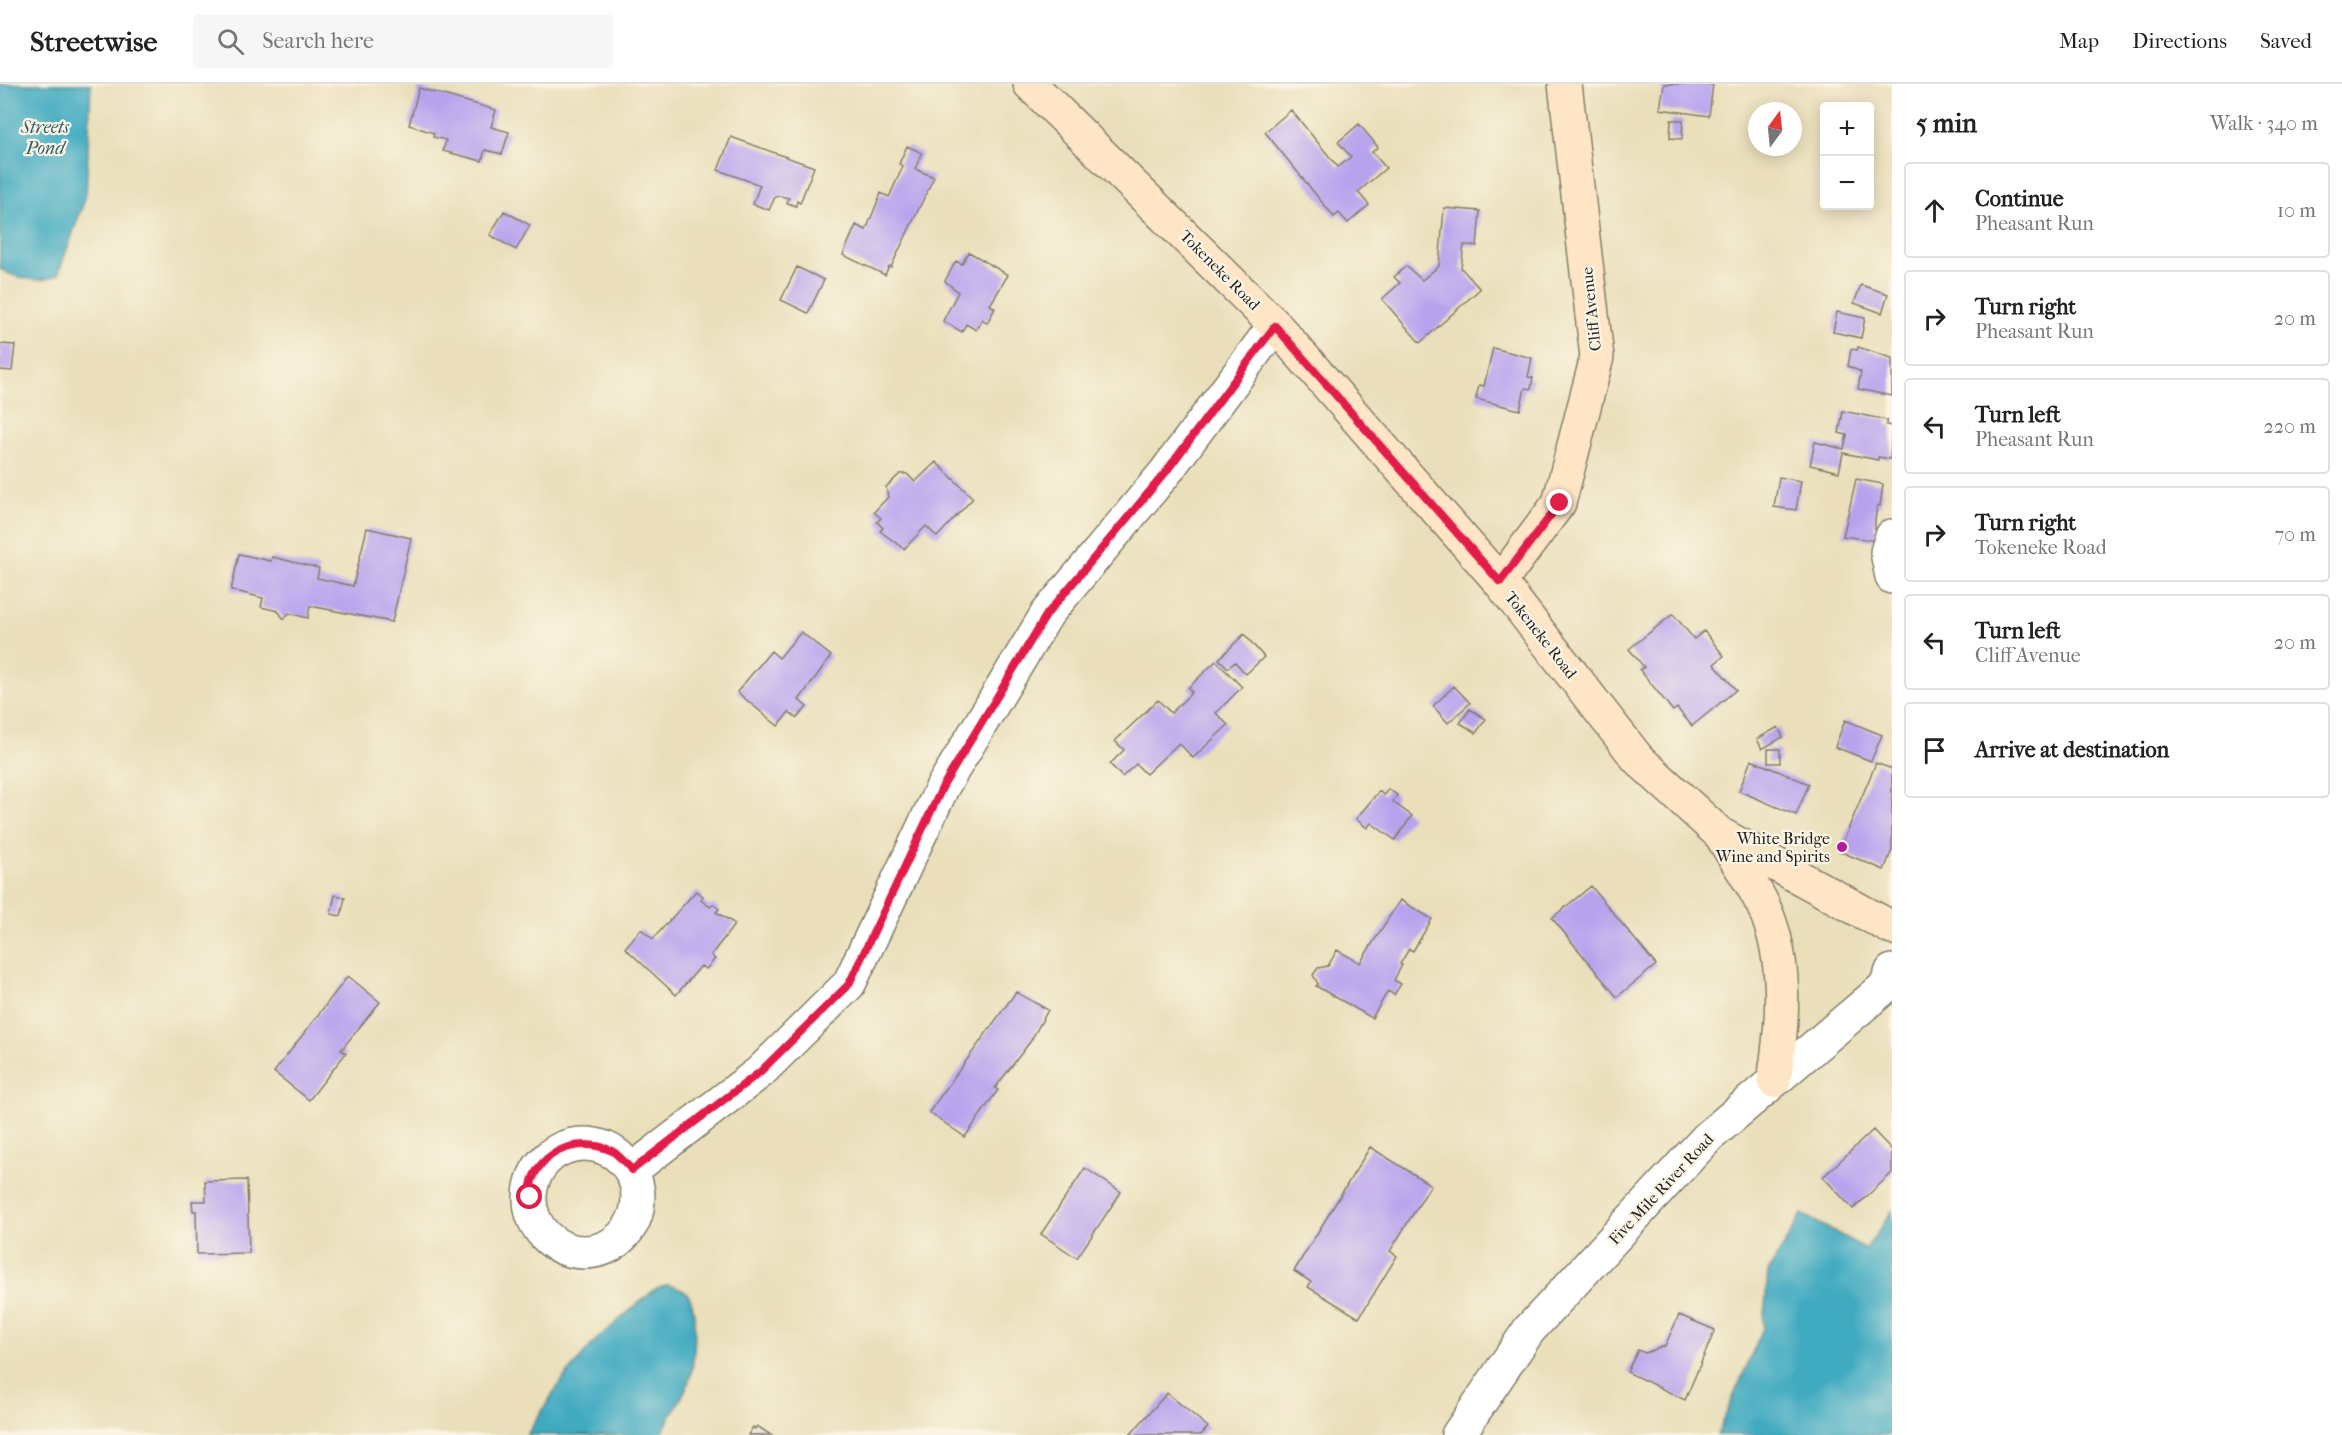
<!DOCTYPE html>
<meta charset="utf-8">
<style>
:root{--surface:#fff;--page:#f6f6f6;--text:#222;--muted:#767676;--line:#e0e0e0}
body{margin:0;font-family:"IM FELL French Canon",serif;background:var(--page);color:var(--text)}
.controls{position:absolute;right:18px;top:18px;display:grid;overflow:hidden;border-radius:6px;box-shadow:0 3px 15px #0003}
.controls button{width:54px;height:54px;display:grid;place-items:center;padding:0;border:0;border-bottom:2px solid var(--line);background:var(--surface);color:var(--text);font:30px sans-serif}
.compass{position:absolute;left:1748px;top:18px;width:54px;height:54px;border-radius:50%;background:var(--surface);box-shadow:0 3px 15px #0003;rotate:15deg}
.stop{position:absolute;width:18px;height:18px;margin:-14px;border:4px solid #e11d48;border-radius:50%;background:#fff}
.stop.end{background:#e11d48;border-color:#fff;box-shadow:0 2px 6px #0008}
.list{margin:0;padding:0;list-style:none}
h2{display:flex;justify-content:space-between;align-items:center;height:78px;margin:0;padding:0 24px;font-size:26px}
h2 small{font-size:20px;font-weight:400;color:var(--muted)}
.list li{display:grid;grid-template-columns:39px 1fr auto;gap:18px;align-items:center;box-sizing:border-box;height:96px;margin:0 12px 12px;padding:0 12px;border:2px solid var(--line);border-radius:6px}
.list b{display:block;font-size:22px;white-space:nowrap}
.list p{margin:0;font-size:20px;white-space:nowrap;color:var(--muted)}
.list em{font-size:20px;font-style:normal;color:var(--muted)}
.icon{flex:none;width:33px;height:33px;fill:none;stroke:currentColor;stroke-width:2;stroke-linecap:round;stroke-linejoin:round}
.map{position:relative;flex:none;width:1892px;height:1351px;overflow:hidden}
header{display:flex;align-items:center;gap:36px;box-sizing:border-box;height:84px;padding:0 30px;background:var(--surface);border-bottom:2px solid var(--line)}
header strong{font-size:28px}
nav{display:flex;gap:33px;margin-inline-start:auto;font-size:21px}
.search{width:420px;height:54px;background:var(--page);display:flex;align-items:center;gap:15px;box-sizing:border-box;padding:0 21px;border-radius:6px;color:var(--muted);font-size:22px}
main{display:flex}
aside{flex:1;background:var(--surface)}
.map>svg:first-child{display:block}
.water{fill:#41aac1;stroke:#2e636e;stroke-width:1.5}
.building{fill:#b7a2ee}
.lines{fill:none;stroke-linecap:round;stroke-linejoin:round}
.street-casing{stroke:#837e6b;stroke-width:36}
.secondary-casing{stroke:#837e6b;stroke-width:36}
.street{stroke:#fff;stroke-width:33}
.secondary{stroke:#fde5c5;stroke-width:33}
.route{stroke:#e11d48;stroke-width:8}
.poi-dot{fill:#b5179e;stroke:#fcf5e5;stroke-width:2}
.labels{text-anchor:middle;dominant-baseline:central;stroke-width:4.5;stroke-linejoin:round;paint-order:stroke}
.street-label{font-size:16px;fill:#1c1c1c;stroke:#fcf5e5}
.poi-label{font-size:16px;fill:#1c1c1c;stroke:#fcf5e5;text-anchor:end}
.water-label{font-size:18px;font-style:italic;fill:#2d5c66;stroke:#fcf5e5}
</style>
<header>
<strong>Streetwise</strong>
<div class="search"><svg class="icon" aria-label="search" viewBox="0 0 24 24"><circle cx="10" cy="10" r="6"/><path d="M15 15l6 6"/></svg>Search here</div>
<nav><a>Map</a><a>Directions</a><a>Saved</a></nav>
</header>
<main>
<div class="map">
<svg width="1892" height="1351" viewBox="0 0 1892 1351">
<rect width="100%" height="100%" fill="#fcf5e5"/>
<filter id="ink" filterUnits="userSpaceOnUse"><feTurbulence type="fractalNoise" baseFrequency=".0167" numOctaves="2"/><feDisplacementMap in="SourceGraphic" scale="12" xChannelSelector="R" yChannelSelector="G"/><feConvolveMatrix kernelMatrix="1 2 1 2 8 2 1 2 1" color-interpolation-filters="sRGB"/></filter>
<filter id="wash" filterUnits="userSpaceOnUse"><feTurbulence type="fractalNoise" baseFrequency=".008" numOctaves="4" result="noise"/><feDisplacementMap in="SourceGraphic" scale="24" xChannelSelector="R" yChannelSelector="G"/><feGaussianBlur stdDeviation="1.35" result="paint"/><feColorMatrix in="noise" values="0 0 0 0 0 0 0 0 0 0 0 0 0 0 0 0 0 1.4 0 .05"/><feComposite in="paint" operator="in"/></filter>
<g filter="url(#wash)">
<rect width="100%" height="100%" fill="#eadfba"/>
<path class="water" d="M 0,0 L 91,0 L 86,112 L 58,191 C 40,200 17,195 0,185 Z
M 1892,1127 L 1892,1351 L 1717,1351 L 1763,1244 L 1768,1188 L 1802,1130 L 1866,1165 Z
M 668,1201 C 675,1203 683,1204 688,1211 C 699,1226 695,1285 687,1302 C 680,1319 668,1334 661,1351 L 527,1351 L 561,1297 L 595,1257 L 655,1205 Z"/>
<g id="blocks">
<path class="building" d="M 1664,0 L 1713,0 L 1709,32 L 1660,25 Z
M 419,4 L 496,26 L 491,43 L 509,48 L 502,70 L 485,66 L 482,77 L 443,67 L 446,56 L 433,53 L 434,49 L 409,41 Z
M 1291,26 L 1338,83 L 1351,73 L 1338,58 L 1359,40 L 1378,63 L 1372,68 L 1386,84 L 1358,108 L 1369,121 L 1348,139 L 1339,129 L 1334,133 L 1265,48 Z
M 1671,36 L 1683,36 L 1682,55 L 1670,54 Z
M 731,53 L 814,83 L 800,119 L 797,117 L 796,122 L 787,119 L 789,114 L 780,112 L 775,113 L 769,126 L 753,120 L 760,101 L 718,86 Z
M 907,62 L 922,69 L 915,85 L 934,93 L 891,183 L 889,182 L 885,191 L 843,171 L 856,141 L 866,146 L 881,109 L 889,113 L 903,82 L 899,80 Z
M 1444,124 L 1480,127 L 1477,162 L 1464,161 L 1461,184 L 1480,205 L 1420,259 L 1382,215 L 1400,199 L 1394,193 L 1406,182 L 1422,196 L 1439,182 Z
M 504,127 L 530,141 L 516,166 L 490,151 Z
M 969,168 L 1008,191 L 990,221 L 995,224 L 987,239 L 982,235 L 976,246 L 966,240 L 962,248 L 943,237 L 958,208 L 945,197 L 956,177 L 962,180 Z
M 797,183 L 824,196 L 808,229 L 781,216 Z
M 1861,201 L 1888,210 L 1882,229 L 1854,219 Z
M 1837,228 L 1865,234 L 1861,254 L 1833,248 Z
M 0,260 L 15,261 L 12,287 L 0,286 Z
M 1858,263 L 1892,274 L 1892,312 L 1858,305 L 1861,288 L 1848,282 L 1851,265 L 1857,266 Z
M 1493,264 L 1532,274 L 1528,293 L 1533,294 L 1531,305 L 1525,304 L 1520,326 L 1476,315 L 1479,301 L 1484,302 Z
M 1843,327 L 1887,336 L 1886,341 L 1892,342 L 1890,375 L 1878,373 L 1878,376 L 1843,369 L 1839,388 L 1810,381 L 1815,358 L 1844,365 L 1847,351 L 1839,349 Z
M 936,378 L 973,414 L 937,453 L 926,442 L 904,465 L 880,447 L 883,444 L 877,438 L 881,434 L 874,428 L 888,413 L 886,403 L 900,390 L 907,390 L 915,398 Z
M 1779,393 L 1801,397 L 1796,426 L 1774,423 Z
M 1856,395 L 1883,400 L 1880,422 L 1877,422 L 1875,436 L 1875,445 L 1881,446 L 1878,457 L 1843,452 Z
M 367,444 L 411,454 L 392,538 L 310,522 L 308,534 L 289,529 L 284,535 L 278,527 L 261,523 L 263,514 L 231,506 L 239,470 L 271,477 L 272,473 L 319,484 L 317,494 L 353,502 Z
M 1673,530 L 1694,555 L 1704,547 L 1724,572 L 1714,580 L 1736,606 L 1692,642 L 1677,624 L 1673,627 L 1640,586 L 1644,583 L 1629,565 Z
M 801,548 L 831,572 L 799,616 L 807,623 L 797,634 L 789,628 L 778,642 L 737,608 L 771,567 L 779,574 Z
M 1244,550 L 1264,573 L 1246,590 L 1235,578 L 1228,584 L 1219,575 Z
M 1216,577 L 1242,603 L 1216,629 L 1228,641 L 1193,674 L 1179,659 L 1146,690 L 1136,680 L 1122,693 L 1110,680 L 1124,666 L 1115,657 L 1158,616 L 1171,629 L 1192,608 L 1188,604 Z
M 1454,602 L 1470,619 L 1448,639 L 1433,622 Z
M 1470,625 L 1486,635 L 1476,649 L 1460,639 Z
M 1845,636 L 1882,651 L 1871,677 L 1835,663 Z
M 1778,643 L 1783,653 L 1762,665 L 1757,655 Z
M 1768,665 L 1780,665 L 1780,679 L 1768,679 Z
M 1751,676 L 1809,700 L 1796,731 L 1739,707 Z
M 1876,679 L 1892,685 L 1892,766 L 1884,786 L 1839,767 Z
M 1388,705 L 1397,711 L 1393,718 L 1412,732 L 1395,756 L 1371,739 L 1367,744 L 1356,735 L 1379,707 L 1384,711 Z
M 1591,802 L 1656,881 L 1617,913 L 1552,834 Z
M 696,807 L 703,812 L 701,816 L 710,823 L 713,820 L 719,825 L 716,828 L 735,840 L 711,871 L 715,875 L 706,885 L 701,882 L 676,911 L 625,864 L 641,845 L 653,855 Z
M 335,811 L 345,813 L 341,832 L 331,830 Z
M 1400,816 L 1432,835 L 1413,867 L 1409,865 L 1400,880 L 1402,881 L 1394,896 L 1401,900 L 1394,911 L 1388,907 L 1372,934 L 1316,902 L 1318,900 L 1313,891 L 1318,884 L 1328,882 L 1337,866 L 1360,879 Z
M 348,892 L 380,918 L 341,966 L 346,969 L 309,1016 L 274,988 Z
M 1016,908 L 1048,926 L 1030,958 L 995,1004 L 998,1006 L 965,1053 L 929,1028 Z
M 1873,1046 L 1892,1066 L 1892,1089 L 1853,1125 L 1823,1093 Z
M 1370,1063 L 1431,1101 L 1390,1167 L 1397,1172 L 1359,1234 L 1308,1203 L 1311,1198 L 1294,1187 Z
M 1085,1084 L 1121,1108 L 1077,1174 L 1041,1150 Z
M 247,1096 L 249,1169 L 197,1170 L 196,1127 L 193,1127 L 192,1117 L 206,1117 L 205,1097 Z
M 1679,1231 L 1715,1246 L 1685,1316 L 1627,1288 L 1638,1266 L 1645,1269 L 1665,1262 Z
M 1167,1309 L 1208,1343 L 1201,1351 L 1130,1351 Z
M 757,1342 L 771,1351 L 748,1351 L 753,1343 L 755,1345 Z"/>
</g>
</g>
<g filter="url(#ink)">
<use href="#blocks" fill-opacity="0" stroke="#837e6b" stroke-width="1.5"/>
<g class="lines">
<defs>
<path id="street" d="M 1892,452 L 1887,468 L 1892,493
M530 1114a54 54 0 1 1 108 0a54 54 0 1 1-108 0Z
M 632,1086 L 760,988 L 849,900 L 943,702 L 1047,530 L 1165,389 L 1275,241
M 1458,1351 L 1529,1246 L 1708,1053 L 1885,903 L 1892,887"/>
<path id="secondary" d="M 1030,0 L 1275,241 L 1500,498 L 1638,675 L 1720,750 L 1892,844
M 1500,498 L 1559,419 L 1597,273 L 1565,0
M 1721,751 C 1735,776 1755,801 1766,828 C 1788,881 1783,941 1774,997"/>
</defs>
<use href="#street" class="street-casing"/>
<use href="#secondary" class="secondary-casing"/>
<use href="#street" class="street"/>
<use href="#secondary" class="secondary"/>
</g>
</g>
<g class="lines" filter="url(#ink)">
<path class="route" d="M 530,1113 C 529,1070 577,1050 612,1067 C 619,1071 626,1080 632,1086 L 760,988 L 849,900 L 943,702 L 1047,530 L 1165,389 L 1275,242 L 1500,498 L 1560,419"/>
</g>
<circle class="poi-dot" cx="1842" cy="763" r="6"/>
<g class="labels">
<g class="street-label">
<text transform="translate(1220 186) rotate(45)">Tokeneke Road</text>
<text transform="translate(1591 225) rotate(-96)">Cliff Avenue</text>
<text transform="translate(1541 551) rotate(52)">Tokeneke Road</text>
<text transform="translate(1661 1105) rotate(-47)">Five Mile River Road</text>
</g>
<g class="poi-label">
<text x="1830" y="754">White Bridge<tspan x="1830" dy="18">Wine and Spirits</tspan></text>
</g>
<g class="water-label">
<text x="45" y="43">Streets<tspan x="45" dy="21">Pond</tspan></text>
</g>
</g>
</svg>
<div class="controls">
<button>+</button>
<button>−</button>
</div>
<svg class="compass" viewBox="-18 -18 36 36"><path d="M0-13l5 13h-10z" fill="#e53935"/><path d="M0 13l5-13h-10z" fill="#767676"/></svg>
<div class="stop" style="left:530px;top:1113px"></div>
<div class="stop end" style="left:1560px;top:419px"></div>
</div>
<aside>
<h2>5 min<small>Walk · 340 m</small></h2>
<ul class="list">
<li><svg class="icon" aria-label="ahead" viewBox="0 0 24 24"><path d="M12 20V5M6 11l6-6 6 6"/></svg><div><b>Continue</b><p>Pheasant Run</p></div><em>10 m</em></li>
<li><svg class="icon" aria-label="right" viewBox="0 0 24 24"><path d="M7 20v-9h11M14 6l5 5-5 5"/></svg><div><b>Turn right</b><p>Pheasant Run</p></div><em>20 m</em></li>
<li><svg class="icon" aria-label="left" viewBox="0 0 24 24"><path d="M17 20v-9H6M10 6l-5 5 5 5"/></svg><div><b>Turn left</b><p>Pheasant Run</p></div><em>220 m</em></li>
<li><svg class="icon" aria-label="right" viewBox="0 0 24 24"><path d="M7 20v-9h11M14 6l5 5-5 5"/></svg><div><b>Turn right</b><p>Tokeneke Road</p></div><em>70 m</em></li>
<li><svg class="icon" aria-label="left" viewBox="0 0 24 24"><path d="M17 20v-9H6M10 6l-5 5 5 5"/></svg><div><b>Turn left</b><p>Cliff Avenue</p></div><em>20 m</em></li>
<li><svg class="icon" aria-label="arrive" viewBox="0 0 24 24"><path d="M6 21V4h12l-3 4 3 4H6"/></svg><div><b>Arrive at destination</b></div></li>
</ul>
</aside>
</main>
